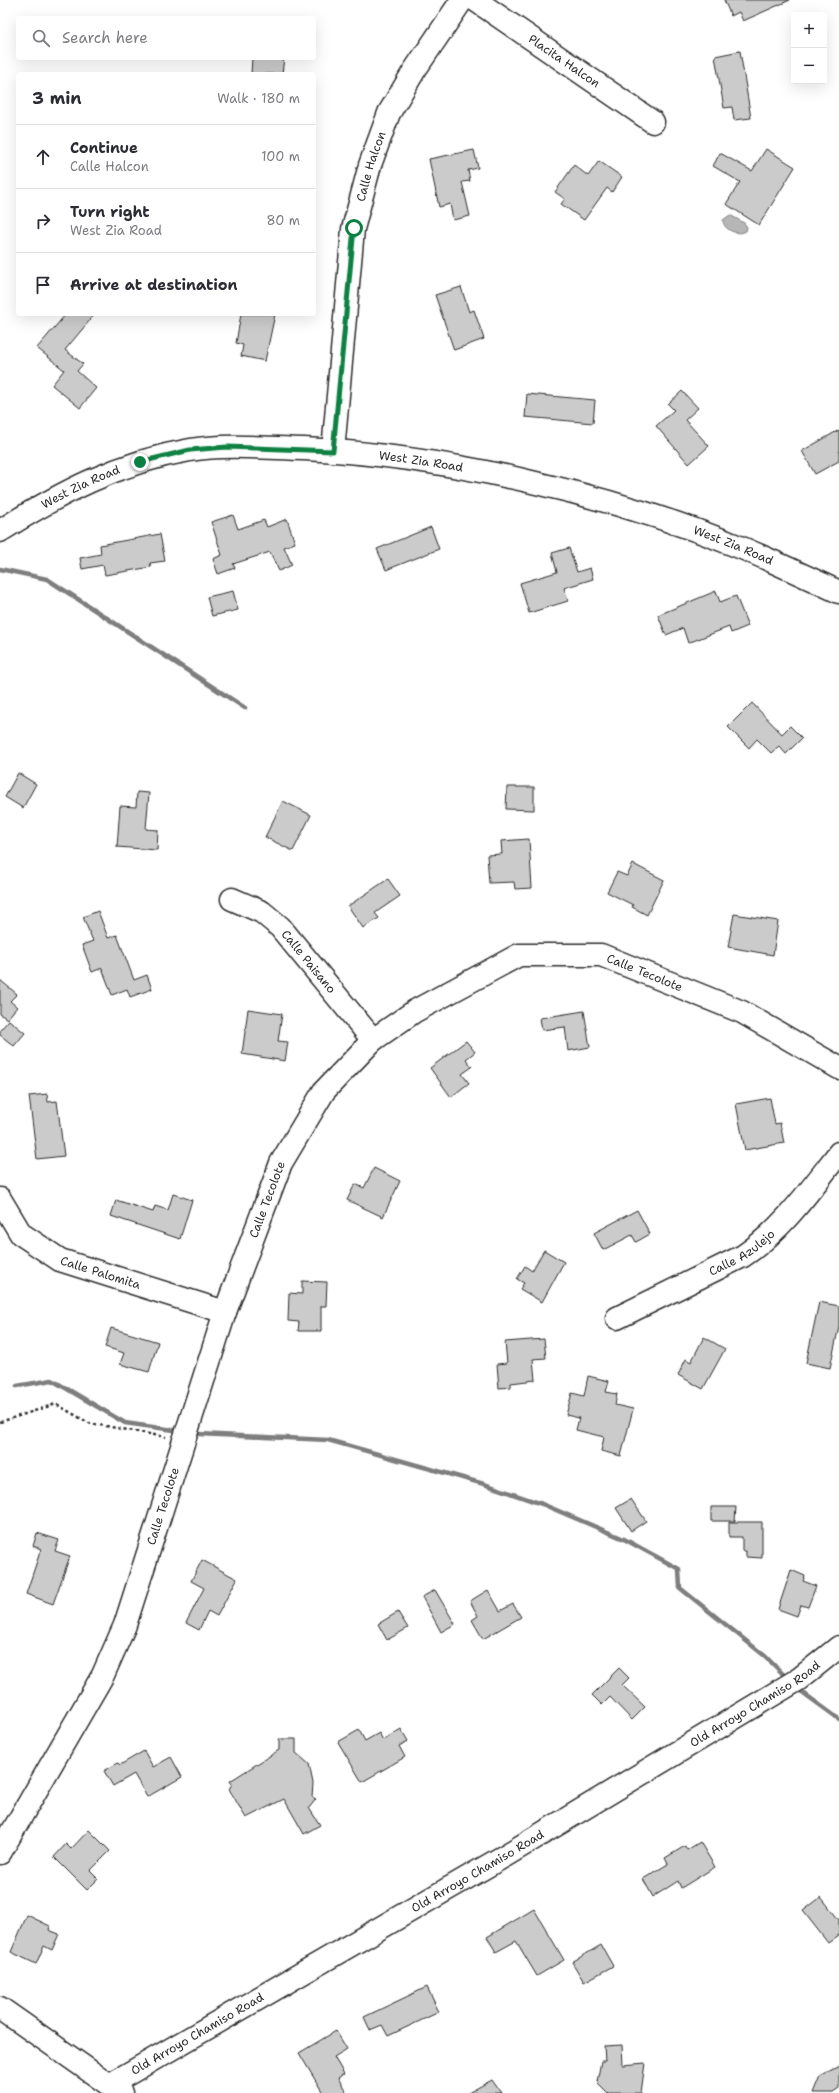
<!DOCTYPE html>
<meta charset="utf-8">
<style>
:root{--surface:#fff;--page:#f2f2f3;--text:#2b2b33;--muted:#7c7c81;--line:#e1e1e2}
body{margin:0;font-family:"Shantell Sans",sans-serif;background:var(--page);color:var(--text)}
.controls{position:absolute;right:12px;top:12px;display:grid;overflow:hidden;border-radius:4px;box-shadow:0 4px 16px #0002}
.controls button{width:36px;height:36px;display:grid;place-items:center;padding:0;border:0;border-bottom:1px solid var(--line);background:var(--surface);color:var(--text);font:20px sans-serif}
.stop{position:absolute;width:12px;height:12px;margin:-9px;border:3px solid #0b8043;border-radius:50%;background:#fff}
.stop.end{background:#0b8043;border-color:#fff;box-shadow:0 1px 4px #0008}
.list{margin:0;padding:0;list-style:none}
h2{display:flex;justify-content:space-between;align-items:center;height:52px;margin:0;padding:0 16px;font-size:17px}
h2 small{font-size:13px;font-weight:400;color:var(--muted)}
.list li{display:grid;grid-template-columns:26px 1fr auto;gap:12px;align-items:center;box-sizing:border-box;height:64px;padding:0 16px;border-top:1px solid var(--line)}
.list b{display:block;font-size:15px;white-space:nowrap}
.list p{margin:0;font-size:13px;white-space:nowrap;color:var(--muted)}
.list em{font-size:13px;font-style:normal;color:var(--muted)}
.icon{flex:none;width:22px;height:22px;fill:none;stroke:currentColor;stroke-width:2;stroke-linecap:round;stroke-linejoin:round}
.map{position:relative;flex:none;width:839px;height:2093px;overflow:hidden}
.search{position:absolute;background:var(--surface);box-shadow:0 4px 16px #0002;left:16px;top:16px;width:300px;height:44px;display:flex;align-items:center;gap:10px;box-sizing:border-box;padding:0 14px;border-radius:4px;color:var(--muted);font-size:15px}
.panel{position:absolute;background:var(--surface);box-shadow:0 4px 16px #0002;left:16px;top:72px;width:300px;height:244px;border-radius:4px}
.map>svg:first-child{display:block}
.water{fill:#b6b6b6;stroke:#7e7e7e}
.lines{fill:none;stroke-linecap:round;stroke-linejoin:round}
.stream{stroke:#7e7e7e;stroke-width:4.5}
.building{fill:#cbcbcb;stroke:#2b2b2b}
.minor-casing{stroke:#2b2b2b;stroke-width:25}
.path{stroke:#2b2b2b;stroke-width:2.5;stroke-dasharray:3 3;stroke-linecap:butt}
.minor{stroke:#fff;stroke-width:22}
.route{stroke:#0b8043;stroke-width:5}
.labels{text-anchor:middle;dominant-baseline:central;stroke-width:3;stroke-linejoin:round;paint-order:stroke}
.street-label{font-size:12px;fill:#2b2b2b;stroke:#fff}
</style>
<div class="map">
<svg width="839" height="2093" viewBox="0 0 839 2093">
<rect width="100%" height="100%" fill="#fff"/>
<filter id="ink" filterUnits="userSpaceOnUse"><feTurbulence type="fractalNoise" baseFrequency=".025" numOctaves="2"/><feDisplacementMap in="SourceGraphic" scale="8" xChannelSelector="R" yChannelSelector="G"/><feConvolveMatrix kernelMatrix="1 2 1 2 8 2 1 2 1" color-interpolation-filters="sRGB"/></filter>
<g filter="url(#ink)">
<path class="water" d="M 730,215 L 744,223 L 747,227 L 746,231 C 738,236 723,230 723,220 Z"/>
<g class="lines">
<path class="stream" d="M 0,569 L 47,579 L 245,708
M 17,1386 L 52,1380 L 125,1423 L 174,1430
M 199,1434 L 328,1440 L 484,1484 L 542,1504 L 624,1539 L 679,1569 L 680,1588 L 765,1656 L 783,1674
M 802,1692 L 839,1719"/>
</g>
<path class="building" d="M 724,0 L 790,0 L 743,21 L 739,12 L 731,16 Z
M 740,51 L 751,118 L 734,120 L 732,107 L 724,108 L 715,56 Z
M 252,58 L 284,58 L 282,74 L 251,74 Z
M 766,149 L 795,167 L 759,225 L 726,204 L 740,182 L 713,166 L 720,153 L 752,171 Z
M 474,150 L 478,168 L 468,170 L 470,181 L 462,182 L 470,216 L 453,220 L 450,204 L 439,207 L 429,159 Z
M 599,161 L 622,177 L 612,192 L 607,188 L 584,220 L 561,204 L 565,199 L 555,192 L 574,165 L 588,176 Z
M 461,287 L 469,312 L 474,310 L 484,339 L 454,350 L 435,295 Z
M 66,314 L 95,314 L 65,350 L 83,364 L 77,371 L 96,388 L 80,408 L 52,385 L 64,370 L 37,348 Z
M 241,314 L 275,314 L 265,361 L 241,356 L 243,345 L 236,343 Z
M 682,391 L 698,408 L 685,420 L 709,446 L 689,464 L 656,426 L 674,410 L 668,404 Z
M 527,394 L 595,400 L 593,423 L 525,417 Z
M 839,430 L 839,461 L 815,474 L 802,451 Z
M 233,515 L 238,529 L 264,520 L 267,527 L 287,519 L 295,543 L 284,547 L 292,565 L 279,571 L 270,552 L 233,564 L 235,568 L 218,574 L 213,559 L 222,555 L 211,522 Z
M 431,527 L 439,549 L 386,570 L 377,549 Z
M 160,534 L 165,561 L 150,563 L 151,567 L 105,575 L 103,565 L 82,569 L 80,558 L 101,554 L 100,545 Z
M 569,548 L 577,572 L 590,568 L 593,579 L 564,588 L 568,601 L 529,613 L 520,583 L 557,572 L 552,553 Z
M 233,591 L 238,610 L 212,616 L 207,597 Z
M 716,591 L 720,602 L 736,596 L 748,626 L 731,633 L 729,627 L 688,643 L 683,628 L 666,635 L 658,615 Z
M 752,703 L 782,734 L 790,726 L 802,738 L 786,754 L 779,746 L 771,753 L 757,739 L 749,748 L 728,727 Z
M 18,773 L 36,784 L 23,808 L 5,797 Z
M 507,787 L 534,787 L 534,810 L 506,809 Z
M 137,792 L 149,793 L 146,829 L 158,830 L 157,850 L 117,847 L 120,806 L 136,807 Z
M 283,801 L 311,815 L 293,851 L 265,837 Z
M 529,839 L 532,888 L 515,889 L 514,882 L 489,883 L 487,855 L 502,854 L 501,841 Z
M 633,864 L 664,880 L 647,915 L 632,907 L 633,905 L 607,892 L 617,872 L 627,876 Z
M 388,879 L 400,896 L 375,913 L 379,918 L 363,928 L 348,906 Z
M 98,911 L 108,938 L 117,935 L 134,980 L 147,975 L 152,989 L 130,997 L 127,989 L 112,995 L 102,968 L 92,972 L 82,945 L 93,941 L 83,917 Z
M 734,914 L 778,921 L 773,955 L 728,947 Z
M 0,980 L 17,994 L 10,1001 L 17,1007 L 7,1019 L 0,1014 Z
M 248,1009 L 282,1014 L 278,1041 L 288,1042 L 285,1061 L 242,1054 Z
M 584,1011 L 590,1047 L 568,1051 L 565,1027 L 542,1030 L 540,1018 Z
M 9,1020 L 25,1033 L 14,1046 L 0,1035 L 0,1030 Z
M 466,1041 L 475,1052 L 466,1059 L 472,1067 L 462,1074 L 469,1083 L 451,1097 L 430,1068 Z
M 47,1094 L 48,1102 L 57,1101 L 64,1156 L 37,1159 L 29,1096 Z
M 770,1098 L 775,1124 L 780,1123 L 784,1143 L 745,1150 L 736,1104 Z
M 374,1168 L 400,1181 L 383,1217 L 347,1200 L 355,1184 L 364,1188 Z
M 173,1194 L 192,1200 L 180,1239 L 111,1216 L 116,1200 L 153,1212 L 155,1206 L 168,1210 Z
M 637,1210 L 650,1234 L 636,1242 L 632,1235 L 603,1250 L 594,1233 Z
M 544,1250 L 564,1262 L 542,1302 L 520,1289 L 524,1283 L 517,1279 L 525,1266 L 532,1271 Z
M 302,1281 L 327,1282 L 326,1306 L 321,1306 L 321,1331 L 298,1331 L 299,1322 L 288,1321 L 289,1293 L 302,1294 Z
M 819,1302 L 839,1306 L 839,1326 L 830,1368 L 806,1363 Z
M 111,1328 L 158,1342 L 149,1372 L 120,1364 L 124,1353 L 105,1347 Z
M 704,1337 L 725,1349 L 703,1389 L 678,1375 L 686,1359 L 691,1362 Z
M 544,1339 L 546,1358 L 533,1359 L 535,1380 L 511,1383 L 511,1387 L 499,1388 L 497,1364 L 507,1363 L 505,1342 Z
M 588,1376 L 609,1381 L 606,1392 L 617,1394 L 615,1405 L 633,1409 L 621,1456 L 601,1451 L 604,1437 L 576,1430 L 579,1418 L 566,1415 L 572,1393 L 584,1396 Z
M 631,1499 L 646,1521 L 631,1531 L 616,1508 Z
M 711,1507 L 736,1507 L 735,1521 L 711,1521 Z
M 729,1522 L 762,1522 L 762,1558 L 746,1557 L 746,1551 L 742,1551 L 742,1537 L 729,1537 Z
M 37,1533 L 59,1540 L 55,1551 L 70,1556 L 53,1604 L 26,1594 L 41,1549 L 33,1546 Z
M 202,1560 L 237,1579 L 217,1616 L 208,1611 L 199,1630 L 186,1623 L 204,1588 L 191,1581 Z
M 791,1570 L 805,1576 L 803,1581 L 816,1586 L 808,1607 L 801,1605 L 797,1616 L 778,1609 Z
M 435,1590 L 455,1624 L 441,1632 L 422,1597 Z
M 488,1590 L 500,1611 L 513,1604 L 521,1617 L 483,1639 L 472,1620 L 478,1616 L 470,1601 Z
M 398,1612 L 408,1628 L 387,1640 L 378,1624 Z
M 619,1668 L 629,1678 L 622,1685 L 645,1707 L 632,1720 L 610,1697 L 602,1705 L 592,1695 Z
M 401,1729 L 408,1741 L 399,1746 L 405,1757 L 362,1782 L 338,1742 L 359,1730 L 365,1741 L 379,1733 L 383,1740 Z
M 279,1739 L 296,1739 L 296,1753 L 309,1764 L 313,1783 L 312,1797 L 316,1799 L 309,1808 L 320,1825 L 304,1834 L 284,1799 L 246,1818 L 229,1789 L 232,1784 L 230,1781 L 279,1750 Z
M 144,1751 L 153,1767 L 171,1757 L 182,1777 L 147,1797 L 134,1774 L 113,1786 L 104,1771 L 118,1763 L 120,1765 Z
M 89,1830 L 110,1851 L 90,1871 L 98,1879 L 87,1890 L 54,1857 L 66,1844 L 71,1849 Z
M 700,1842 L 715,1867 L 681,1888 L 678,1881 L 653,1897 L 643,1879 L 668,1864 L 665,1858 L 685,1846 L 687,1850 Z
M 821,1897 L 839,1920 L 839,1935 L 828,1943 L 803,1911 Z
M 534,1909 L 564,1960 L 537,1976 L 516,1941 L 496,1952 L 487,1937 Z
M 27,1915 L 50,1926 L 49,1930 L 59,1934 L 52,1950 L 44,1946 L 36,1964 L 11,1952 Z
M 601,1945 L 613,1966 L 584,1982 L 572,1962 Z
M 427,1987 L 439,2012 L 388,2036 L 382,2025 L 370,2030 L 364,2017 Z
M 336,2031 L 347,2049 L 334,2057 L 344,2074 L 338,2078 L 347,2093 L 323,2093 L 299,2053 Z
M 622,2045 L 623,2065 L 645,2063 L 641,2093 L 608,2093 L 597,2082 L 601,2061 L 605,2061 L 604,2046 Z
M 839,2066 L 839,2089 L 833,2093 L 813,2093 L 820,2076 Z
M 492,2080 L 501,2093 L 468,2093 Z"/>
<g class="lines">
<defs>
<g id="minor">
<path id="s1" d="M 475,0 L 653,122"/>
<path id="s2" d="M 333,451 L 353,229 L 370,165 L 389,113 L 414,71 L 462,0"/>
<path id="s3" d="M 0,531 C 60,493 119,462 190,450 C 227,444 266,448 304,449 C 447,456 610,494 742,548 C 775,562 807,577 839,592"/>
<path id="s4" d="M 232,899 L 262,912 L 280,927 L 373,1040"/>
<path id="s5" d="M 0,1199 L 21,1234 L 60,1260 L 225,1312"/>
<path id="s6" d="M 617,1318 L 743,1256 C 783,1229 810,1190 839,1153"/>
<path id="s7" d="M 0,1853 L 103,1675 L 125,1625 L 225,1312 L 281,1163 L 324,1091 L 373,1040 L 415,1011 L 519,955 L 601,955 L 742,1012 L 839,1068"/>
<path d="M 0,2008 L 121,2093"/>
<path id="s8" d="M 109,2085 L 508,1854 L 799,1679 L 839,1647"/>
</g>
</defs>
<use href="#minor" class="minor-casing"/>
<path class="path" d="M 0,1422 L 56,1404 L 89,1423 L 166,1437"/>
<use href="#minor" class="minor"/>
</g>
</g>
<g class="lines" filter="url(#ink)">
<path class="route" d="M 140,462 L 190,450 L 227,447 L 333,451 L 354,228"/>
</g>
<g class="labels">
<g class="street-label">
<text stroke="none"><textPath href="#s1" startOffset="108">Placita Halcon</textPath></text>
<text stroke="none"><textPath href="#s2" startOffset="288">Calle Halcon</textPath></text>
<text stroke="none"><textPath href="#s3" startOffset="440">West Zia Road</textPath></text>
<text stroke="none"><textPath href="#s3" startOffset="92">West Zia Road</textPath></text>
<text stroke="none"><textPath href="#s3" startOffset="764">West Zia Road</textPath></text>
<text stroke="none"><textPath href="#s4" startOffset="101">Calle Paisano</textPath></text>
<text stroke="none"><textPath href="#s7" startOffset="1201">Calle Tecolote</textPath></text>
<text stroke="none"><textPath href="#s7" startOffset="709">Calle Tecolote</textPath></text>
<text stroke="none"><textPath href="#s6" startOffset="141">Calle Azulejo</textPath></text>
<text stroke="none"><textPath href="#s5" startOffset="130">Calle Palomita</textPath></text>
<text stroke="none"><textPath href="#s7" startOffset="385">Calle Tecolote</textPath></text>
<text stroke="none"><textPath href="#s8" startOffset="750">Old Arroyo Chamiso Road</textPath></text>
<text stroke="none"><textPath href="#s8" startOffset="426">Old Arroyo Chamiso Road</textPath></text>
<text stroke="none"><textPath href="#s8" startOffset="102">Old Arroyo Chamiso Road</textPath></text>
</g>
</g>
</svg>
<div class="controls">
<button>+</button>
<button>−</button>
</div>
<div class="stop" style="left:354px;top:228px"></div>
<div class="stop end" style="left:140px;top:462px"></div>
<div class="search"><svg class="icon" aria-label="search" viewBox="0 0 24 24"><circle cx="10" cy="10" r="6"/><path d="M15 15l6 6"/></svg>Search here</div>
<section class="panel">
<h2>3 min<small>Walk · 180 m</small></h2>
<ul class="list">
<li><svg class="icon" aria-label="ahead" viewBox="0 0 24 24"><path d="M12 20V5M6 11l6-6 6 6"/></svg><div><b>Continue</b><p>Calle Halcon</p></div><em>100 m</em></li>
<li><svg class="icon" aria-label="right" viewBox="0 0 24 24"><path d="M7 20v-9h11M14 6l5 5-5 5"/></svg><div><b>Turn right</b><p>West Zia Road</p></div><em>80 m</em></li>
<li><svg class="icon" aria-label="arrive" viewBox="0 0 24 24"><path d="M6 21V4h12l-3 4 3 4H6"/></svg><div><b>Arrive at destination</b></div></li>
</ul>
</section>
</div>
